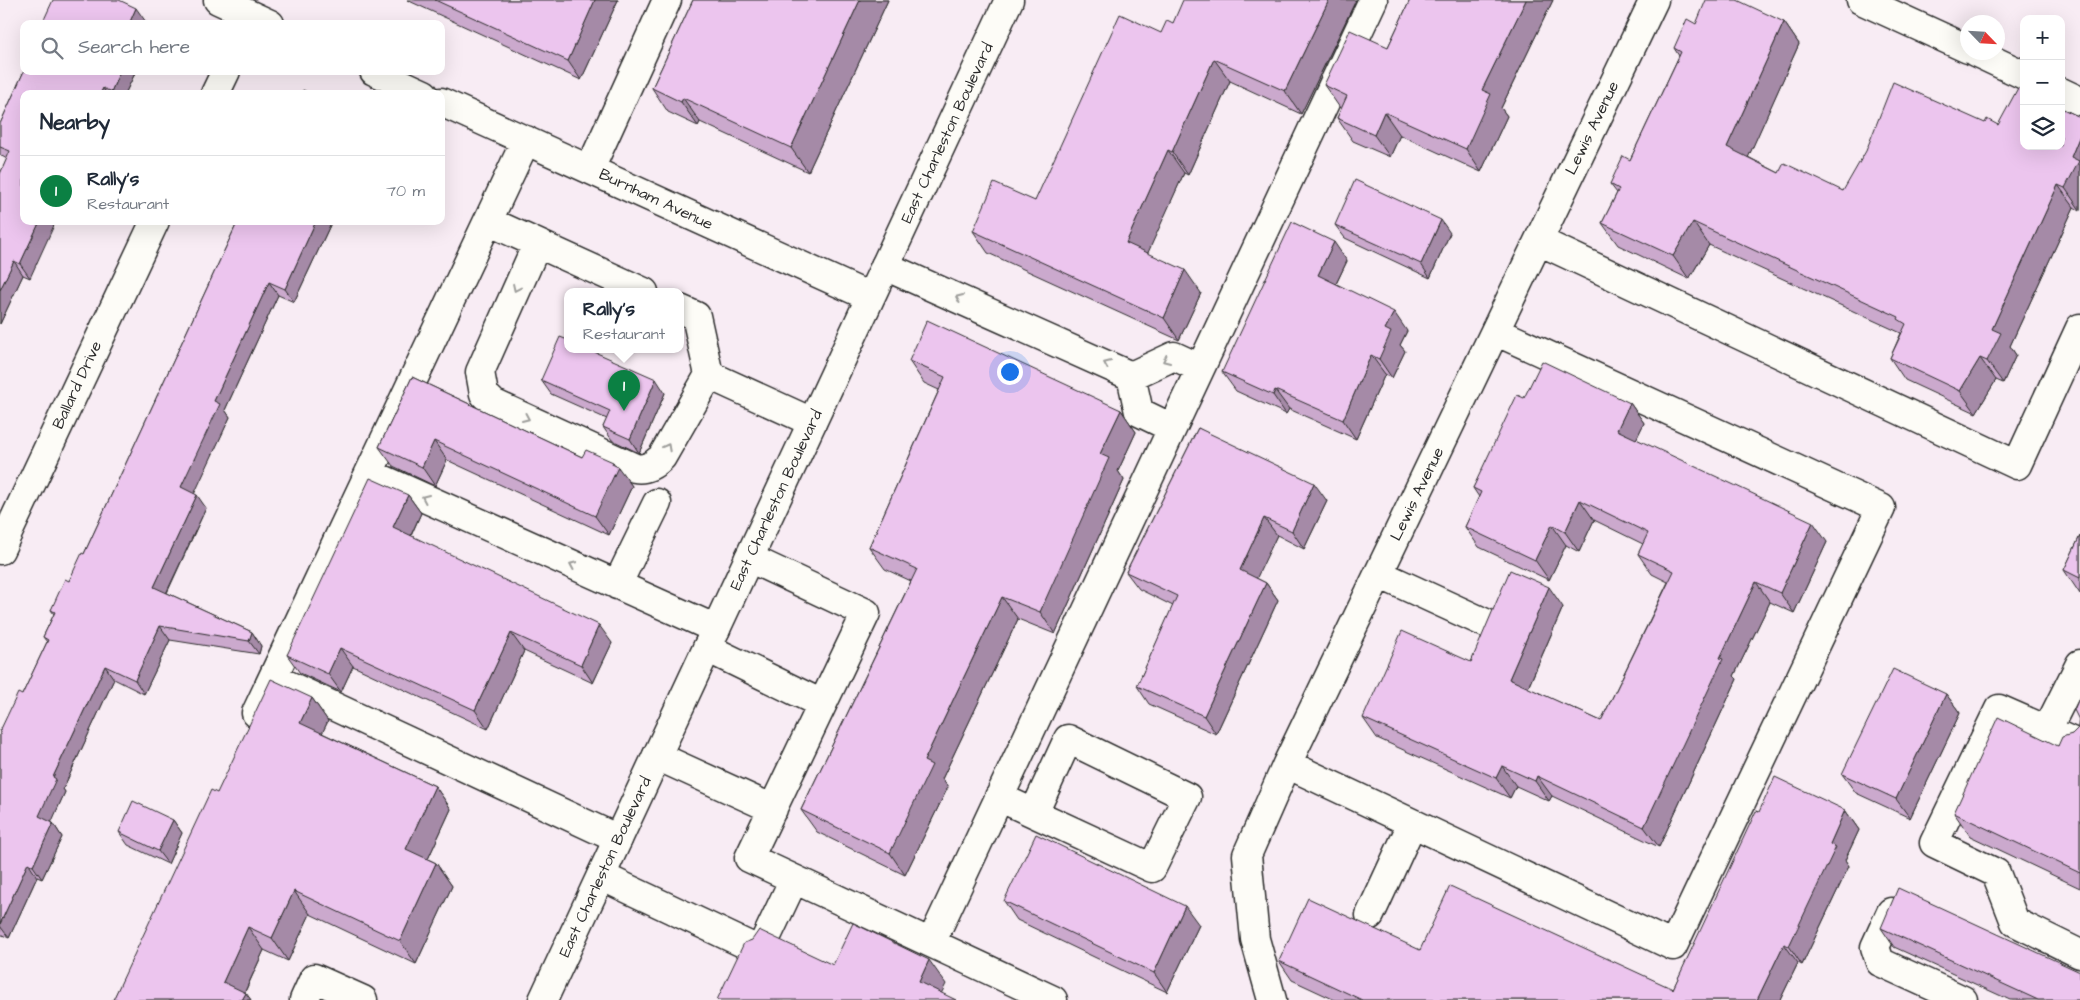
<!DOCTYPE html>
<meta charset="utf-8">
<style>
:root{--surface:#fff;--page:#f2f2f3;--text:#1f2937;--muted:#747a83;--line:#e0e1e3;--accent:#0b8043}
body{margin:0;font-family:"Architects Daughter",sans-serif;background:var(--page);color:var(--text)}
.controls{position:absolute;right:15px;top:15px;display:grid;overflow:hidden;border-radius:10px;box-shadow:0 5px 20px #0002}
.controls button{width:45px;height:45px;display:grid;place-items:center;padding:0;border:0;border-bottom:1px solid var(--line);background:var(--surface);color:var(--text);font:25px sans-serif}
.compass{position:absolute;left:1960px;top:15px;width:45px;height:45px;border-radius:50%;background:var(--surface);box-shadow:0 5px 20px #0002;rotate:115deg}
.you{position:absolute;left:1009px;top:371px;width:18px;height:18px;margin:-12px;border:4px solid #fff;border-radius:50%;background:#1a73e8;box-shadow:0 0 0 8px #1a73e833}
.badge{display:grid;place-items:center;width:32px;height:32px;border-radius:50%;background:var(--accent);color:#fff;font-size:16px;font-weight:700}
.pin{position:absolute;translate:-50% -41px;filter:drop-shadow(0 1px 2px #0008)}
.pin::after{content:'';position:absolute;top:26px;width:18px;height:15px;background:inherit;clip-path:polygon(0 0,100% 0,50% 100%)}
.popup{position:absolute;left:564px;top:288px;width:120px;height:65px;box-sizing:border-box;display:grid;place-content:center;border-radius:10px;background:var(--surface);filter:drop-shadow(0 1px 4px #0005);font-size:16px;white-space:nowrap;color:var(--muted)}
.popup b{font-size:19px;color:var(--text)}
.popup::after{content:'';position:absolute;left:50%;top:100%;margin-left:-10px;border:10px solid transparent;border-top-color:var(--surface)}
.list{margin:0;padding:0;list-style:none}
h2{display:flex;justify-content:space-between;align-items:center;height:65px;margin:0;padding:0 20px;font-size:21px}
h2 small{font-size:16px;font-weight:400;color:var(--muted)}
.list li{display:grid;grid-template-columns:32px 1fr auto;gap:15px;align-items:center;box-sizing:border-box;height:70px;padding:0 20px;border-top:1px solid var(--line)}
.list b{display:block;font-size:19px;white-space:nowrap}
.list p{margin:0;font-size:16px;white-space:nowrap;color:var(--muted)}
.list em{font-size:16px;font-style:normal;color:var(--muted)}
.icon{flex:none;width:28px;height:28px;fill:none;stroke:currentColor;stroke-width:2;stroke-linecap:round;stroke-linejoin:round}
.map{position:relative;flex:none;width:2080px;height:1000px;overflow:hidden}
.search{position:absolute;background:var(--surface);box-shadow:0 5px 20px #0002;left:20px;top:20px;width:425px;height:55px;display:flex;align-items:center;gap:12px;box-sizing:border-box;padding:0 18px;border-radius:10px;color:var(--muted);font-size:19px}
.panel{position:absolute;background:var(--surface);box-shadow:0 5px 20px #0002;left:20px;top:90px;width:425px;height:135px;border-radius:10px}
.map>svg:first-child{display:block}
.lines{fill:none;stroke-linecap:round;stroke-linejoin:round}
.minor-casing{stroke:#2b2b2b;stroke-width:31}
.major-casing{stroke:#2b2b2b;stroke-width:31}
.minor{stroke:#fdfcf7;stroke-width:28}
.major{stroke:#fdfcf7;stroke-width:28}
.wall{fill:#cba9cd;stroke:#2b2b2b}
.shaded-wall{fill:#a58aa7;stroke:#2b2b2b}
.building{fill:#ecc5ee;stroke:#2b2b2b}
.oneway{stroke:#9e9e9b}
.labels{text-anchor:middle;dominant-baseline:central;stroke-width:4;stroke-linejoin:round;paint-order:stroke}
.street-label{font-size:16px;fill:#2b2b2b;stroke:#fdfcf7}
</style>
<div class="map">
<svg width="2080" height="1000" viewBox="0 0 2080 1000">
<rect width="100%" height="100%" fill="#f8ecf4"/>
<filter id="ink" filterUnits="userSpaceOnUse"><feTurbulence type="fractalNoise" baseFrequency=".02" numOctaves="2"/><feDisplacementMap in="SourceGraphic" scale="10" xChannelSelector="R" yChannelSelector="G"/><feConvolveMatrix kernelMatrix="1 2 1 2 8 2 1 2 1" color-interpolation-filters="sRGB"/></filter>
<g filter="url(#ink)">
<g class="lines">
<defs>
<path id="minor" d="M 218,0 L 270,24
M 1861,0 L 1968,49
M 1975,52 L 2024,75
M 374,71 L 424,94
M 2061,92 L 2080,101
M 215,94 L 226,71
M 441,102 L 870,297
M 590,169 L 667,0
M 488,221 L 644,292
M 1539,241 L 2017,465 L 2080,328
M 537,244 L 480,372 L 484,394 L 493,403 L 635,468 C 646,470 654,465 662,457 L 709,375
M 885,266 L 1131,376 L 1139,412 L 1172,428
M 680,309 L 696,316 L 709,375 L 812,422
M 1131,376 L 1174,356 L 1200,368
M 369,473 L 716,629
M 0,550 L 155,221
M 749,558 L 866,613 L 749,858 L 794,879
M 1379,574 L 1492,626
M 617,585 L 657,503
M 707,648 L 822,704
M 2080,664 L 2047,730 L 2080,745
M 273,678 L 618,839
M 256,713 L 526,140
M 2047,730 L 1999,709 L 1934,843 L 1996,873 L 2015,922 L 2080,954
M 657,756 L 773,809
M 1287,764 L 1673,946 L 1881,508 L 1495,331
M 999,797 L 1152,868 L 1187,797 L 1068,739 L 1034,813
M 601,876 L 760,951 L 794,879 L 1053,1000
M 1891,912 L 1875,947 L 1880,962 L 1963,1000
M 1370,915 L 1412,824
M 931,943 L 1373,0
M 304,1000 L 314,978 L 363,1000
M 1272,1000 L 1255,939 L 1247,855 L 1287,764 L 1654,0"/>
<path id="major" d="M 543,1000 L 1009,0"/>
</defs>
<use href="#minor" class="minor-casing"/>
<use href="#major" class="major-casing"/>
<use href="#minor" class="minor"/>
<use href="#major" class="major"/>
</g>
<path class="wall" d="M 407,0 L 618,0 L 581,80 Z
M 693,0 L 888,0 L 808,172 L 700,122 L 698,126 L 668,112 L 652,88 Z
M 1356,0 L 1301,114 L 1230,81 L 1188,175 L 1184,173 L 1147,253 L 1201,293 L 1179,340 L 988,253 L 973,231 L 1035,201 L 1161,33 L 1173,23 Z
M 1410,0 L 1553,0 L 1501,108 L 1507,116 L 1481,172 L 1400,135 L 1390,157 L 1353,141 L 1337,118 L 1341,109 L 1340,108 L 1324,85 L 1388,47 Z
M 1784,22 L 1799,44 L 1748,157 L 1779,173 L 1843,191 L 1985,123 L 1998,125 L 2080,117 L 2080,211 L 2074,207 L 2010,346 L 2016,355 L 2003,383 L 1996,380 L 1976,413 L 1905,380 L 1890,358 L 1901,333 L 1709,245 L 1689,279 L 1618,245 L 1602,223 L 1617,193 L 1610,184 L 1630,160 L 1679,56 L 1674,48 L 1696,24 Z
M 24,71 L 136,71 L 125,94 L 24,94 L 30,278 L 23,275 L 0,324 L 0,174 L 7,159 L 0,155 L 0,124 Z
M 238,221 L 332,221 L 294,302 L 278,295 L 225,410 L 230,417 L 194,493 L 206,508 L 167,593 L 252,632 L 261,646 L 259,654 L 170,640 L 144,694 L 114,679 L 63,789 L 65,792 L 51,822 L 53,823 L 62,837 L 42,879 L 37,877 L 9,938 L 0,934 L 0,731 L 22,695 L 47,642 L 43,637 L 54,614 L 51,610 L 69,581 L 84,554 Z
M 1335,225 L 1450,233 L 1430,278 L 1345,238 Z
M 1347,261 L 1336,284 L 1407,331 L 1400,345 L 1405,351 L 1392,378 L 1385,374 L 1356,439 L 1289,409 L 1286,414 L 1236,391 L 1222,372 Z
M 909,361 L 1121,410 L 1136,432 L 1118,471 L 1124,480 L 1055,634 L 1018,619 L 942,779 L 948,787 L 905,875 L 817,832 L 801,810 L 911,581 L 885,569 L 869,547 L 939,390 L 924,383 Z
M 412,377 L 582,457 L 616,466 L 632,486 L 609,535 L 447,460 L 435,486 L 393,466 L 379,447 Z
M 541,380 L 665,393 L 639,453 L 612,440 L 603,427 L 607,419 L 551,394 Z
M 1524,398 L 1630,403 L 1644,423 L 1636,439 L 1827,542 L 1794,613 L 1770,602 L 1734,676 L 1737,679 L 1659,847 L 1552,796 L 1549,801 L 1516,786 L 1510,798 L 1377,738 L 1363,718 L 1471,662 L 1563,607 L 1528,688 L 1601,721 L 1668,582 L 1652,574 L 1638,554 L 1643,544 L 1594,520 L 1579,552 L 1566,545 L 1549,580 L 1479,547 L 1465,527 L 1479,497 L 1473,488 Z
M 1198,428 L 1327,501 L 1304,549 L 1277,535 L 1256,578 L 1266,583 L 1278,600 L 1216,734 L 1149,704 L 1137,686 L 1173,606 L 1139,589 L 1126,572 Z
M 408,495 L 421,513 L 411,536 L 612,643 L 593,683 L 524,651 L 488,729 L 353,666 L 341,692 L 300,673 L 287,655 Z
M 2080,536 L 2080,594 L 2064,570 Z
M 1946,694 L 1960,713 L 1910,818 L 1856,793 L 1842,774 Z
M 2080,696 L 2080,888 L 1970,836 L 1954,813 L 2058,746 L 2072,734 L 2078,728 Z
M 312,698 L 328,721 L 322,733 L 435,786 L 451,809 L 428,859 L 436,863 L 452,886 L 416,964 L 310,914 L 288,961 L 264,950 L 245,992 L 251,1000 L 113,1000 L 217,793 Z
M 1845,810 L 1859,830 L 1845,860 L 1849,866 L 1802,965 L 1798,963 L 1780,1000 L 1335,1000 L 1292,980 L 1279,961 L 1420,950 L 1673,989 L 1759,812 Z
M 173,820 L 182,833 L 168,864 L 128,845 L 119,832 Z
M 1004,901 L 1199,925 L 1167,992 L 1017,920 Z
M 1881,928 L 2080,1000 L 2010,1000 L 1894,947 Z"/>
<path class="shaded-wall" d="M 595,0 L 618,0 L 581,80 L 568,61 Z
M 860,0 L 888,0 L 808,172 L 791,148 Z
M 1329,0 L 1356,0 L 1301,114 L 1285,91 Z
M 1526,0 L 1553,0 L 1501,108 L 1507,116 L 1481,172 L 1466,149 L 1482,90 Z
M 136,8 L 146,22 L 145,24 L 129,24 Z
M 1784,22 L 1799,44 L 1743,169 L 1727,147 Z
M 1214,59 L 1230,81 L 1188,175 L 1172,152 Z
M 120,71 L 136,71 L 125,94 L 112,94 L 111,92 Z
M 103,88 L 107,94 L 100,94 Z
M 683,98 L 700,122 L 698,126 L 681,102 Z
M 1384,112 L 1400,135 L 1390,157 L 1374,135 Z
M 2080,135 L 2080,210 L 2065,188 L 2071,157 Z
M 1168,150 L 1184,173 L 1142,266 L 1126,243 Z
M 2058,185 L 2074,207 L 2010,346 L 2016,355 L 2003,383 L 1987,361 L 1992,329 Z
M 1441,220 L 1450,233 L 1430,278 L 1421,264 Z
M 40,221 L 56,221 L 30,278 L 20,264 Z
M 316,221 L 332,221 L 294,302 L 285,289 Z
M 1693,222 L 1709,245 L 1689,279 L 1673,256 Z
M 1334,242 L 1347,261 L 1331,294 L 1318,275 Z
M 14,261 L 23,275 L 0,324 L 0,290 Z
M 1185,270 L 1201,293 L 1179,340 L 1164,318 Z
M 269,282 L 278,295 L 225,410 L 230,417 L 191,501 L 181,487 L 214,401 Z
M 1394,312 L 1407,331 L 1400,345 L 1405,351 L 1392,378 L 1379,359 L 1385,329 Z
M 1371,355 L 1385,374 L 1356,439 L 1343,420 Z
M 1980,358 L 1996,380 L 1976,413 L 1960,391 Z
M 656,379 L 665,393 L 639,453 L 630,439 Z
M 1275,390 L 1289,409 L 1286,414 L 1273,395 Z
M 1630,403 L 1644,423 L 1631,450 L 1617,430 Z
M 1121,410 L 1136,432 L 1118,471 L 1124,480 L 1055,634 L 1040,612 L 1100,454 Z
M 434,441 L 447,460 L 435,486 L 422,467 Z
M 613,462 L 618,469 L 618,467 L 632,486 L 609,535 L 595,516 Z
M 1314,483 L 1327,501 L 1304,549 L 1292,531 Z
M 197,495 L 206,508 L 163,600 L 154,587 Z
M 408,495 L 421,513 L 406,546 L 393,527 Z
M 1580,500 L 1594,520 L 1579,552 L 1565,532 Z
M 1264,518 L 1277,535 L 1252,588 L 1240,570 Z
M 1813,522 L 1827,542 L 1794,613 L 1780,593 Z
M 1552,525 L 1566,545 L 1549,580 L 1535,560 Z
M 1756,582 L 1770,602 L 1734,676 L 1737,679 L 1659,847 L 1644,827 L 1720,658 Z
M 1266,583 L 1278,600 L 1216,734 L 1204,716 Z
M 1549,587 L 1563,607 L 1523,699 L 1509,679 Z
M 1002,597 L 1018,619 L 942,779 L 948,787 L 905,875 L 890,853 L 924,761 Z
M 599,625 L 612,643 L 593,683 L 581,665 Z
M 160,626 L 170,640 L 144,694 L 135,680 Z
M 252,632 L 261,646 L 259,654 L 249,641 Z
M 511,633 L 524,651 L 488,729 L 475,710 Z
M 340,648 L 353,666 L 341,692 L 328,674 Z
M 105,666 L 114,679 L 63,789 L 65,792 L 48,830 L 39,816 L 53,777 Z
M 1946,694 L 1960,713 L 1910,818 L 1896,799 Z
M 312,698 L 328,721 L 316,746 L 300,723 Z
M 1502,766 L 1516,786 L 1510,798 L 1496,778 Z
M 1537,776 L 1552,796 L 1549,801 L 1535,781 Z
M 435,786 L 451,809 L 422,872 L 406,849 Z
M 1845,810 L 1859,830 L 1845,860 L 1849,866 L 1802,965 L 1789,946 L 1830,844 Z
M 173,820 L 182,833 L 168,864 L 158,851 Z
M 53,823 L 62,837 L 42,879 L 33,866 Z
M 28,863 L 37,877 L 9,938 L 0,926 L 0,924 Z
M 436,863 L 452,886 L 416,964 L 400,941 Z
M 294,891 L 310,914 L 288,961 L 272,938 Z
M 1185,906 L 1199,925 L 1167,992 L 1154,973 Z
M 248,927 L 264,950 L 241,1000 L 223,982 Z
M 1784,944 L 1798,963 L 1780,1000 L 1757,1000 Z
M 929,960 L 946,984 L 938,1000 L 919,982 Z
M 246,993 L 251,1000 L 242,1000 Z"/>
<path class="building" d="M 53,0 L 119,0 L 136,8 L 129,24 L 42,24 Z
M 435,0 L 595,0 L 568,61 Z
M 693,0 L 860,0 L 791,148 L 683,98 L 681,102 L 652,88 Z
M 1183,0 L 1329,0 L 1285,91 L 1214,59 L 1172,152 L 1168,150 L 1126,243 L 1185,270 L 1164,318 L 973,231 L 994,183 L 1035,201 L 1120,14 L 1161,33 L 1167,20 L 1173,23 Z
M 1410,0 L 1526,0 L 1482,90 L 1491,94 L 1466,149 L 1384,112 L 1374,135 L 1337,118 L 1347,96 L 1324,85 L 1350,30 L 1388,47 Z
M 1706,0 L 1737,0 L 1784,22 L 1727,147 L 1779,173 L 1784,163 L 1843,191 L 1866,151 L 1893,82 L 1985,123 L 1987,119 L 1998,125 L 2018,88 L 2024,90 L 2024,146 L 2061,146 L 2061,108 L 2080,117 L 2080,135 L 2071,157 L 2079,161 L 2065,188 L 2058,185 L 1992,329 L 2001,333 L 1987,361 L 1980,358 L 1960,391 L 1890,358 L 1906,324 L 1898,319 L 1899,317 L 1693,222 L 1673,256 L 1602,223 L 1619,189 L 1610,184 L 1623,156 L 1630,160 L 1681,52 L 1674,48 L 1687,19 L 1696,24 Z
M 24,71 L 120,71 L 111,92 L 103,88 L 100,94 L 24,94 L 24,221 L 40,221 L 20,264 L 14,261 L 0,290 L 0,174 L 10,151 L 0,147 L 0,124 Z
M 303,90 L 312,94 L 301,94 Z
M 1355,180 L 1441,220 L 1421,264 L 1335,225 Z
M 238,221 L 316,221 L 285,289 L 269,282 L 214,401 L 220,404 L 181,487 L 197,495 L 154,587 L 252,632 L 249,641 L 160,626 L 135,680 L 105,666 L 53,777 L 56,779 L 39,816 L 53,823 L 33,866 L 28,863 L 0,924 L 0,731 L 18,693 L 22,695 L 48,640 L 43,637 L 55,612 L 51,610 L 65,579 L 69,581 L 82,553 L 84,554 Z
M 1292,222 L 1334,242 L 1318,275 L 1394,312 L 1385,329 L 1391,332 L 1379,359 L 1371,355 L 1343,420 L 1275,390 L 1273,395 L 1222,372 Z
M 927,320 L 1121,410 L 1100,454 L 1109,458 L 1040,612 L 1002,597 L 924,761 L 932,765 L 890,853 L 801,810 L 917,569 L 869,547 L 945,377 L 909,361 Z
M 560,337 L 568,340 L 568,350 L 590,350 L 656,379 L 630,439 L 603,427 L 610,411 L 541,380 Z
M 1542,361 L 1630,403 L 1617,430 L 1813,522 L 1780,593 L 1756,582 L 1720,658 L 1723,659 L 1644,827 L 1537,776 L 1535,781 L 1502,766 L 1496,778 L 1363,718 L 1402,631 L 1471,662 L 1510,570 L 1549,587 L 1509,679 L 1601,721 L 1674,571 L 1638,554 L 1648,533 L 1580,500 L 1565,532 L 1552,525 L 1535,560 L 1465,527 L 1481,492 L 1473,488 L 1517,395 L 1524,398 Z
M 412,377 L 582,457 L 586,450 L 613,462 L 612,464 L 618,467 L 595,516 L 434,441 L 422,467 L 379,447 Z
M 1198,428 L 1314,483 L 1292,531 L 1264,518 L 1240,570 L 1266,583 L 1204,716 L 1137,686 L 1177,596 L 1126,572 Z
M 370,478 L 408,495 L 393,527 L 599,625 L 581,665 L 511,633 L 475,710 L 340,648 L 328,674 L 287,655 Z
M 2080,536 L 2080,578 L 2064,570 Z
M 1893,669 L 1946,694 L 1896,799 L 1842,774 Z
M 271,679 L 312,698 L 300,723 L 435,786 L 406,849 L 436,863 L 400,941 L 294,891 L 272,938 L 248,927 L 223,982 L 246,993 L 242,1000 L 113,1000 L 211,790 L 217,793 Z
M 2080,696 L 2080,873 L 1954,813 L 1998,717 L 2058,746 L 2062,737 L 2072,734 L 2078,728 L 2079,720 L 2074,710 Z
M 1775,777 L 1845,810 L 1830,844 L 1836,847 L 1789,946 L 1784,944 L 1757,1000 L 1362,1000 L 1279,961 L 1308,898 L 1420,950 L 1450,886 L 1673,989 L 1756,811 L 1759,812 Z
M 133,801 L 173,820 L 158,851 L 119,832 Z
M 1036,834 L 1185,906 L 1154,973 L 1004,901 Z
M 1898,888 L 2080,972 L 2080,1000 L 2038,1000 L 1881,928 Z
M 853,923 L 929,960 L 919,982 L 956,1000 L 717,1000 L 744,943 L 752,940 L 759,930 L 833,965 Z"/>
<defs><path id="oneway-chevron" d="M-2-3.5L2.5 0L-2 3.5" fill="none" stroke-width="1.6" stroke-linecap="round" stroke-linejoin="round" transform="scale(1.25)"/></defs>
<g class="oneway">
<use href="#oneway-chevron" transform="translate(516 288) rotate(115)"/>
<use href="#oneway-chevron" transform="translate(959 298) rotate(-156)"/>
<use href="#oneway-chevron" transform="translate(1166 360) rotate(155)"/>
<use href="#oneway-chevron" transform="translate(1107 364) rotate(-156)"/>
<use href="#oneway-chevron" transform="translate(526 418) rotate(24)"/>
<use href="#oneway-chevron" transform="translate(667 447) rotate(-62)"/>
<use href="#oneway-chevron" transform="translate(425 498) rotate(-156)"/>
<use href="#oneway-chevron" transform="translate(573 565) rotate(-156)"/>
</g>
</g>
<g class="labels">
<g class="street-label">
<text transform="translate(1592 128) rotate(-64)">Lewis Avenue</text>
<text transform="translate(947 133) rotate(-65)">East Charleston Boulevard</text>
<text transform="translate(656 199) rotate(25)">Burnham Avenue</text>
<text transform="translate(77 385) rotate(-65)">Ballard Drive</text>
<text transform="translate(1417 494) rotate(-64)">Lewis Avenue</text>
<text transform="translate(776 500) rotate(-65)">East Charleston Boulevard</text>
<text transform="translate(605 867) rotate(-65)">East Charleston Boulevard</text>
</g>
</g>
</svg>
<div class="controls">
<button>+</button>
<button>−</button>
<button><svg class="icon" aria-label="layers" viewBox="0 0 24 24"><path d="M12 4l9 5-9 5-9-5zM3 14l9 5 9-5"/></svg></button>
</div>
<svg class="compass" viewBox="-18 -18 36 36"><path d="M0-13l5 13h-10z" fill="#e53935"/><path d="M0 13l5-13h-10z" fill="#747a83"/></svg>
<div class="you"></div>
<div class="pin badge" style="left:624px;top:411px">1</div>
<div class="popup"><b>Rally's</b>Restaurant</div>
<div class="search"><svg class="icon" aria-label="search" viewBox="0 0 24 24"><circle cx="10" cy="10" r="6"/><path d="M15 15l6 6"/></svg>Search here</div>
<section class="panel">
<h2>Nearby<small></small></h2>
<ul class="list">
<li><span class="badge">1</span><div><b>Rally's</b><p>Restaurant</p></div><em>70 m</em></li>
</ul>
</section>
</div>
